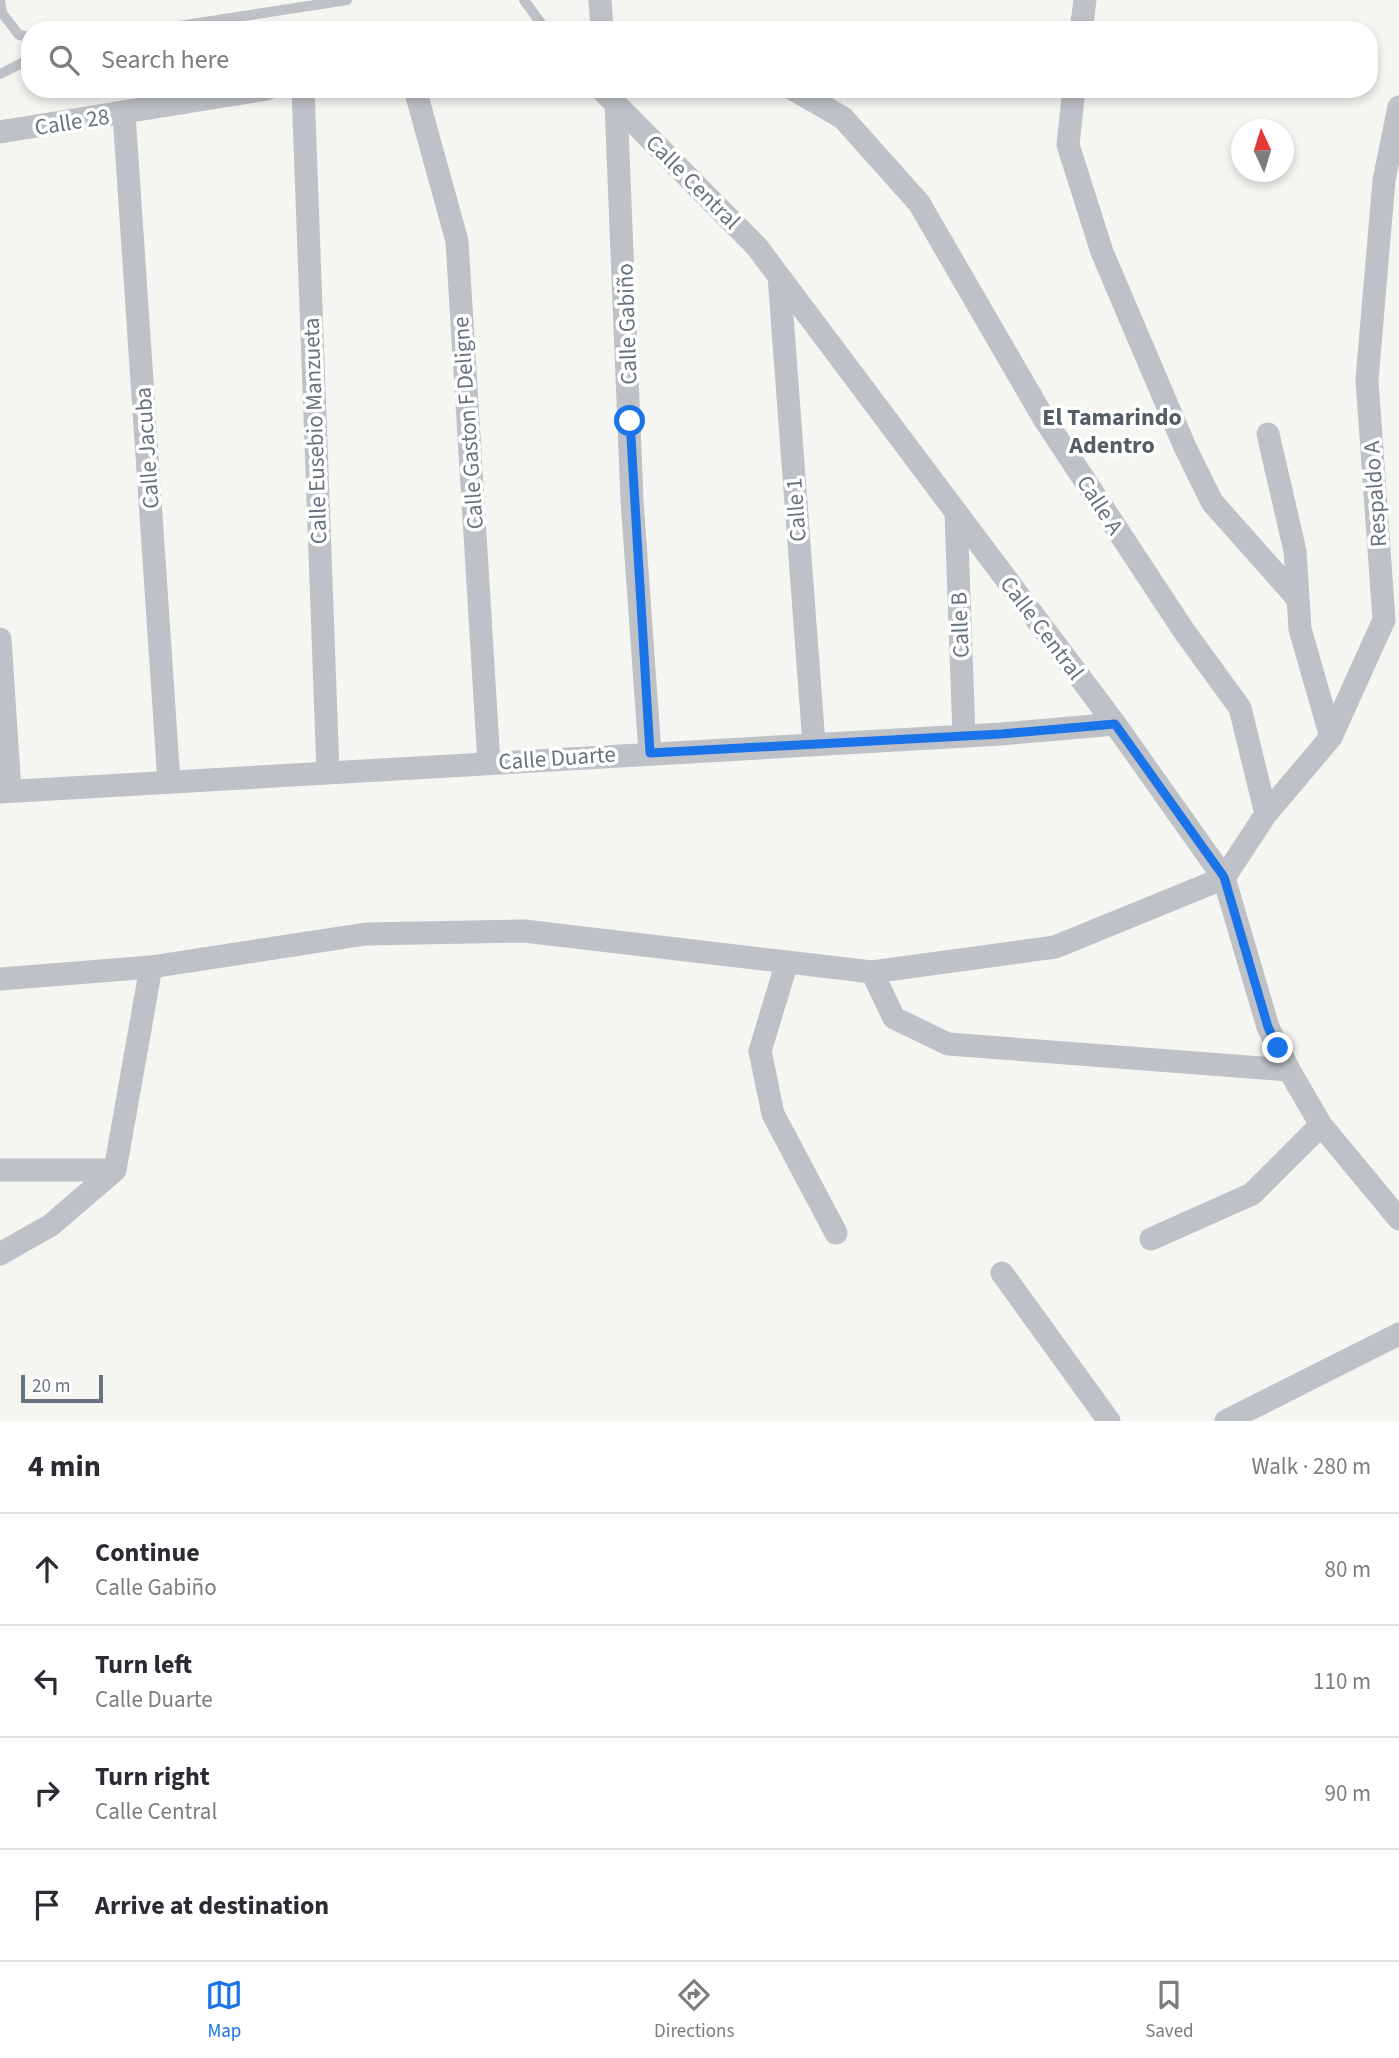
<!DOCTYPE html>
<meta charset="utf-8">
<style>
:root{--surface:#fff;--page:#f2f2f3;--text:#2b2b33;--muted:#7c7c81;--line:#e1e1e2;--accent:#1a73e8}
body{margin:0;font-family:"Source Sans 3",sans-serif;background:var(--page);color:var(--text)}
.compass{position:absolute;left:1231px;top:119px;width:63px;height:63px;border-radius:50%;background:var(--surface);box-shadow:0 4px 10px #0003;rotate:356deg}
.scale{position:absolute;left:21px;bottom:18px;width:82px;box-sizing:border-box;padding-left:7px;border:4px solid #67737f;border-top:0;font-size:19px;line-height:24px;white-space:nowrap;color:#67737f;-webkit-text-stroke:5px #fff;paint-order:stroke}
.stop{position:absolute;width:21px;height:21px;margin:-16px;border:5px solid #1a73e8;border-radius:50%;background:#fff}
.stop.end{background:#1a73e8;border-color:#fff;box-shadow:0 2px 7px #0008}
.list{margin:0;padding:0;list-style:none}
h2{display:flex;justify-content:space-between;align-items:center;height:91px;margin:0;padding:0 28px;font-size:30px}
h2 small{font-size:23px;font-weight:400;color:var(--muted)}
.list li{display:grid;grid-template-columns:46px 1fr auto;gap:21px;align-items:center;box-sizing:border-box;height:112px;padding:0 28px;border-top:2px solid var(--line)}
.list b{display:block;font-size:26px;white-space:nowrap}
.list p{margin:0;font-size:23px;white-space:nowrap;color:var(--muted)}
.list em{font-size:23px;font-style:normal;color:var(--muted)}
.icon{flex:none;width:38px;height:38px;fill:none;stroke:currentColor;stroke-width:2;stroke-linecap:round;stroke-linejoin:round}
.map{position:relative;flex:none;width:1399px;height:1421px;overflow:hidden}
.search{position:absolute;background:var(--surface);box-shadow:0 4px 10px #0003;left:21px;right:21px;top:21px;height:77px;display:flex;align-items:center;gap:18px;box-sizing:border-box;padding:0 24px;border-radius:28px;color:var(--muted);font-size:26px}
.sheet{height:539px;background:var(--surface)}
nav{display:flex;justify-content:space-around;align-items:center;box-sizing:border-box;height:98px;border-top:2px solid var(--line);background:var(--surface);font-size:19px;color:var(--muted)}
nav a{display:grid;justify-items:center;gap:4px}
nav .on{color:var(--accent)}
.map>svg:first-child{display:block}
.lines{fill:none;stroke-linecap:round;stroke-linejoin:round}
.service{stroke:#bec1c5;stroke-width:10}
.minor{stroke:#bec1c5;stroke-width:23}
.route{stroke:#1a73e8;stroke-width:9}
.labels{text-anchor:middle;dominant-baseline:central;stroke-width:7;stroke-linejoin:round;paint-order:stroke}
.street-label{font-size:23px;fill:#67737f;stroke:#fff}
.neighbourhood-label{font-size:24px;font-weight:bold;fill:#545d65;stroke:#fff}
</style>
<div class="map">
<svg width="1399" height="1421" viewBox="0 0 1399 1421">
<rect width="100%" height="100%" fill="#f5f5f2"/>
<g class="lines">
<path class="service" d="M 0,0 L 2,13 L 19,35 L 30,37
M 524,0 L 546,30
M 153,30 L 347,0
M 0,74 L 30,59"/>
<path class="minor" d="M 600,0 L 602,30
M 1081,30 L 1085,0
M 303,89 L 328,772
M 415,89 L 457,241 L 489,763
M 601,89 L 757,247 L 1115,724 L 1224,878 L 1268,1027 L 1289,1070 L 1321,1125 L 1399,1219
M 793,89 L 843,118 L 919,203 L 1043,417 L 1184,631 L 1240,708 L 1266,814
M 1074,89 L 1068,145 L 1102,252 L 1185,447 L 1212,502 L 1298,599
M 616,104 L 632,500 L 650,753
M 124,114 L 169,782
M 0,132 L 267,89
M 779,276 L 814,744
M 1268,434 L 1295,551 L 1300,629 L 1331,737
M 956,513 L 964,736
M 0,639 L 10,791
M 0,792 L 1001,734 L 1115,724
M 787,962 L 760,1051 L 773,1114 L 836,1233
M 872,972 L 894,1018 L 948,1044 L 1289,1070
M 0,979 L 151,967 L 366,934 L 524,931 L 872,972 L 1055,947 L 1224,878 L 1266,814 L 1331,737 L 1384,620 L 1367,380 L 1384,180 L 1399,107
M 0,1170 L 115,1170
M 1151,1239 L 1252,1194 L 1321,1125
M 0,1254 L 51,1225 L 115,1170 L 151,967
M 1002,1273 L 1109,1421
M 1226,1421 L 1399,1334"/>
</g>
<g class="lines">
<path class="route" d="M 630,421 L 650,753 L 1001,734 L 1115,724 L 1224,877 L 1268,1027 L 1278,1048"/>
</g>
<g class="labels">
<g class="street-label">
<text transform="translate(72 122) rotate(-9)">Calle 28</text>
<text transform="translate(693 182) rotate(45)">Calle Central</text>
<text transform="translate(627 324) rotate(-92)">Calle Gabiño</text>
<text transform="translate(468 423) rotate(-94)">Calle Gaston F Deligne</text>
<text transform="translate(315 431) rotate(-92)">Calle Eusebio Manzueta</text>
<text transform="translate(147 448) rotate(-94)">Calle Jacuba</text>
<text transform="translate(1375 494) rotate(-94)">Respaldo A</text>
<text transform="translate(1100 505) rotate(57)">Calle A</text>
<text transform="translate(796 510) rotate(-94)">Calle 1</text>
<text transform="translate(960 625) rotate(-92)">Calle B</text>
<text transform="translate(1042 628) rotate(53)">Calle Central</text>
<text transform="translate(557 758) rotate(-4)">Calle Duarte</text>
</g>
<g class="neighbourhood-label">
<text x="1112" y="417">El Tamarindo<tspan x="1112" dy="28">Adentro</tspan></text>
</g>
</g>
</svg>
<svg class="compass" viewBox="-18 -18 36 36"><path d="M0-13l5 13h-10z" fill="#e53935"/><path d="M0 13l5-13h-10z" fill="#7c7c81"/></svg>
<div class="scale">20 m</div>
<div class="stop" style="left:630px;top:421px"></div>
<div class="stop end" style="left:1278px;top:1048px"></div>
<div class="search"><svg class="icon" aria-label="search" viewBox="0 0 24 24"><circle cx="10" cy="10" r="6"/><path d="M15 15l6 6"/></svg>Search here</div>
</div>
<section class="sheet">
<h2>4 min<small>Walk · 280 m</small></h2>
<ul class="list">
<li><svg class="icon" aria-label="ahead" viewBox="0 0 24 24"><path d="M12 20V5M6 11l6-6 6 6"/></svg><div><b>Continue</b><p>Calle Gabiño</p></div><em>80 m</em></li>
<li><svg class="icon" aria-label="left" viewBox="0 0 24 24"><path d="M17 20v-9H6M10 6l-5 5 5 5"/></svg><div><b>Turn left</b><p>Calle Duarte</p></div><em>110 m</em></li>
<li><svg class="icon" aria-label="right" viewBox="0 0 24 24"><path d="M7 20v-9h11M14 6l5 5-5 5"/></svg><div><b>Turn right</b><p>Calle Central</p></div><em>90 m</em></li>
<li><svg class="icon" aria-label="arrive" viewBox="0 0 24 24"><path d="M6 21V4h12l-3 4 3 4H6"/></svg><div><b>Arrive at destination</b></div></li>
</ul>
</section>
<nav>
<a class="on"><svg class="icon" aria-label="map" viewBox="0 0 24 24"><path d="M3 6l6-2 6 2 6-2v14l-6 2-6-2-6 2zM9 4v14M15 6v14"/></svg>Map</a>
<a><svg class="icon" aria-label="directions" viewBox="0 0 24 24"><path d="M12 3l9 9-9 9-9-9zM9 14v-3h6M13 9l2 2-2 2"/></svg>Directions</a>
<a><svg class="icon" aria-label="saved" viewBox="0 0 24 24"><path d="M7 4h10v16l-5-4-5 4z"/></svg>Saved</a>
</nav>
